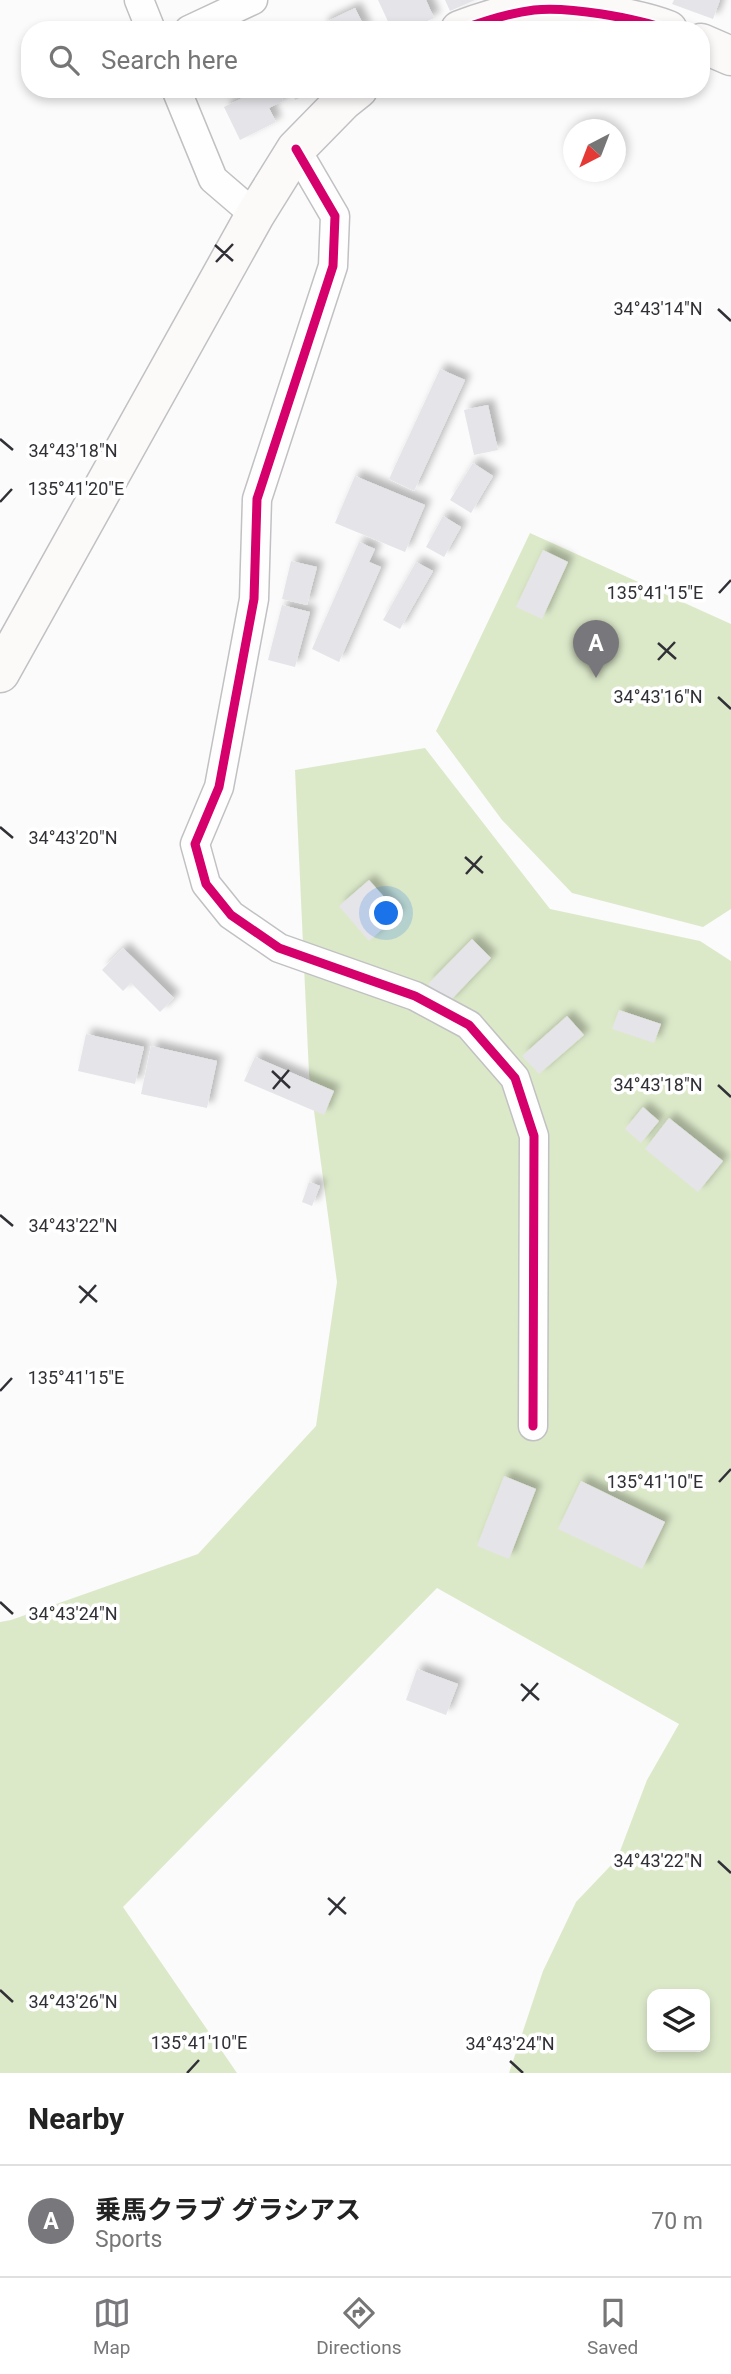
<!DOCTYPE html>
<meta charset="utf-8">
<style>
:root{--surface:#fff;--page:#f2f2f2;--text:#222;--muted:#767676;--line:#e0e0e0;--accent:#78777b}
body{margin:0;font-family:Roboto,"Noto Sans JP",sans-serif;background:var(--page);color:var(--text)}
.controls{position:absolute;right:21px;bottom:21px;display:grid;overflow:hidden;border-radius:14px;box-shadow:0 4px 10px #0003}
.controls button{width:63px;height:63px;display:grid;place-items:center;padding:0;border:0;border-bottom:2px solid var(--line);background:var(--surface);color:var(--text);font:35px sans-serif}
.compass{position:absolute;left:563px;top:119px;width:63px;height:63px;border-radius:50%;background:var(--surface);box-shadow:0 4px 10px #0003;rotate:222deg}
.you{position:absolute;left:387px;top:914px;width:24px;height:24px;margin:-18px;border:5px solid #fff;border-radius:50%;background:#1a73e8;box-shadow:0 0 0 10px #1a73e833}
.badge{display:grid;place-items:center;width:46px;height:46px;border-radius:50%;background:var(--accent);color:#fff;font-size:23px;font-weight:700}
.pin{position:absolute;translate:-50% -58px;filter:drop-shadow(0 2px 4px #0008)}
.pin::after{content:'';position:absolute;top:37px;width:24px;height:21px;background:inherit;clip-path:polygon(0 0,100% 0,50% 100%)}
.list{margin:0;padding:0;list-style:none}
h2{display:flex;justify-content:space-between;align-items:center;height:91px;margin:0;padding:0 28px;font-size:30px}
h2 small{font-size:23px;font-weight:400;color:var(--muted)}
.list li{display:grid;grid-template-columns:46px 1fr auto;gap:21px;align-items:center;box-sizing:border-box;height:112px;padding:0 28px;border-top:2px solid var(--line)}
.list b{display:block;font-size:26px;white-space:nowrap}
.list p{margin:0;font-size:23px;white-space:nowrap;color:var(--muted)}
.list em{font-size:23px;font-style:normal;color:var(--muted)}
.icon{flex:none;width:38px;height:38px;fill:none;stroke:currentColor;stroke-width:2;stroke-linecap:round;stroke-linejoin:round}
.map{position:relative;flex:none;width:731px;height:2073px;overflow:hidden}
.search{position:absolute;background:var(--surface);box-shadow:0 4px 10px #0003;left:21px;right:21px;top:21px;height:77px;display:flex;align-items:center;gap:18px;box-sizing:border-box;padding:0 24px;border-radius:28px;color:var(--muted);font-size:26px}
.sheet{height:203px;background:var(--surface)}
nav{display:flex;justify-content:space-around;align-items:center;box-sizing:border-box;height:98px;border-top:2px solid var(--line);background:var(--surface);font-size:19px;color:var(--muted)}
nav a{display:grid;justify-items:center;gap:4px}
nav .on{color:var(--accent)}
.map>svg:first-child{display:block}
.green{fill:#dce9c9;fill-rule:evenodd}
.building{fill:#e5e4e8;filter:url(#shadow)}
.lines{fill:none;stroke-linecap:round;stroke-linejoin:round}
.street-casing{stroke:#c1c1c3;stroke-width:31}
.secondary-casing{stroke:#c1c1c3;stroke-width:41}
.street{stroke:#fefeff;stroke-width:28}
.secondary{stroke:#fcf9f9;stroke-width:38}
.cycleway-casing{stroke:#fff;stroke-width:13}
.cycleway{stroke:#d6006c;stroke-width:9}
.ticks{fill:none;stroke:#313036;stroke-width:2.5}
.ticks-label{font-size:18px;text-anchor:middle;fill:#313036;stroke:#fff;stroke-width:7;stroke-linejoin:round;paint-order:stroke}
</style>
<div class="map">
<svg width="731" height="2073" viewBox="0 0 731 2073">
<defs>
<filter id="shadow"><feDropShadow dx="6" dy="-6" stdDeviation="3.5" flood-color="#0004"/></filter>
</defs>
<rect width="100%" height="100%" fill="#fbfbfc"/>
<path class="green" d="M 530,533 L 731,624 L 731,909 L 703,927 L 572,893 L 502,820 L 436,731 Z
M 425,748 L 550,909 L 700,941 L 731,961 L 731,2073 L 509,2073 L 543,1971 L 576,1902 L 617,1859 L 647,1780 L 679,1724 L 437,1588 L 123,1907 L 237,2073 L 0,2073 L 0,1622 L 11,1620 L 198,1554 L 316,1426 L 337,1282 L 309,1074 L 295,770 ZM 652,1994 L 705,1994 L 705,2047 L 652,2047 Z"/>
<path class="building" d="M 378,0 L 426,0 L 434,18 L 407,30 L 392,30 Z
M 445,0 L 475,0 L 450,11 Z
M 674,0 L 720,0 L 713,19 L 672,4 Z
M 355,8 L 366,30 L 325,30 L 322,24 Z
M 261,89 L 278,89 L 283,101 L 269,108 L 276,122 L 240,140 L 224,107 Z
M 291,89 L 320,89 L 295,100 Z
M 440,369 L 465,380 L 414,491 L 389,479 Z
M 488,405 L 498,450 L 474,455 L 464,410 Z
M 473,463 L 493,476 L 471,513 L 450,500 Z
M 355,476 L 425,505 L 405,552 L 335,523 Z
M 443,516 L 461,527 L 444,557 L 426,547 Z
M 359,542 L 375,549 L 369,562 L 381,567 L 339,662 L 312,649 Z
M 543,550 L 568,562 L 542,619 L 516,607 Z
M 291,561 L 317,567 L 307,605 L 282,599 Z
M 416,562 L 433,571 L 400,629 L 383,620 Z
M 282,605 L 310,612 L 295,667 L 268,660 Z
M 369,880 L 399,914 L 369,941 L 339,906 Z
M 472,939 L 491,958 L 448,1003 L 428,984 Z
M 123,948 L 174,998 L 160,1012 L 131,983 L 123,991 L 102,970 Z
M 619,1010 L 661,1024 L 654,1043 L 612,1029 Z
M 567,1016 L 584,1035 L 539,1074 L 522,1056 Z
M 86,1034 L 144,1047 L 135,1084 L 78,1071 Z
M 151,1046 L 217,1061 L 207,1108 L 141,1094 Z
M 255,1057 L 334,1091 L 324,1115 L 244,1081 Z
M 643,1107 L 659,1121 L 641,1143 L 625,1129 Z
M 669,1118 L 723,1161 L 698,1192 L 645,1149 Z
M 309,1182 L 320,1186 L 312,1206 L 302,1202 Z
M 504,1476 L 536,1489 L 509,1559 L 477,1546 Z
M 581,1481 L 665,1522 L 642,1569 L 558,1529 Z
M 417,1669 L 458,1684 L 446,1715 L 406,1700 Z"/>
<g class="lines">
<defs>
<path id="street" d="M 139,0 L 151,30
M 189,30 L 253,0
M 176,89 L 213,179 L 255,215
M 296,149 L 335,216 L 333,266 L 257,499 L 254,599 L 219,787 L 195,844 L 206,884 L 231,915 L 279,948 L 415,996 L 469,1025 L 515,1078 L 534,1136 L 533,1426"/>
<path id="secondary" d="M 460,30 C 484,21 509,13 534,10 C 567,6 637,18 668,30
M 701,43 L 731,56
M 0,673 L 255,215 L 296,149 L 343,101 L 358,89"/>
</defs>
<use href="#street" class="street-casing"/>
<use href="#secondary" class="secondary-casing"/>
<use href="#street" class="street"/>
<use href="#secondary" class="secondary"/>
<defs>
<path id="cycleway" d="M 460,30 C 484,21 509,13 534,10 C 567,6 637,18 668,30
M 296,149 L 335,216 L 333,266 L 257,499 L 254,599 L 219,787 L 195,844 L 206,884 L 231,915 L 279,948 L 415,996 L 469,1025 L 515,1078 L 534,1136 L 533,1426"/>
</defs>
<use href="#cycleway" class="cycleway-casing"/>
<use href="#cycleway" class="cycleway"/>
</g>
<path class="ticks" d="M 215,245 L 233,261M 216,262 L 233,244M 718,309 L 731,321M 0,439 L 13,450M 0,502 L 12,489M 719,593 L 731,580M 658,643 L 676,659M 658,660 L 675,642M 718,697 L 731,709M 0,827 L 13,838M 465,857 L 483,873M 466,874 L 482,856M 272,1071 L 290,1088M 718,1085 L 731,1097M 273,1089 L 289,1070M 0,1215 L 13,1226M 79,1286 L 97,1302M 80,1303 L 96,1285M 0,1391 L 12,1378M 719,1482 L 731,1469M 0,1602 L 13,1614M 521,1684 L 539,1700M 522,1701 L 538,1683M 718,1861 L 731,1873M 328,1898 L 346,1914M 329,1915 L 345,1897M 0,1990 L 13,2002M 510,2061 L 523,2073M 187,2073 L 199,2060"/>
<g class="ticks-label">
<text x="658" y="315">34°43'14"N</text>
<text x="73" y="457">34°43'18"N</text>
<text x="76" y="495">135°41'20"E</text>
<text x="655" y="599">135°41'15"E</text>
<text x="658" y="703">34°43'16"N</text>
<text x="73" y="844">34°43'20"N</text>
<text x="658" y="1091">34°43'18"N</text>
<text x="73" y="1232">34°43'22"N</text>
<text x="76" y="1384">135°41'15"E</text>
<text x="655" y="1488">135°41'10"E</text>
<text x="73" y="1620">34°43'24"N</text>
<text x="658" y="1867">34°43'22"N</text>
<text x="73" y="2008">34°43'26"N</text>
<text x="199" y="2049">135°41'10"E</text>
<text x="510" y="2050">34°43'24"N</text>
</g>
</svg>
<div class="controls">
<button><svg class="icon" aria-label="layers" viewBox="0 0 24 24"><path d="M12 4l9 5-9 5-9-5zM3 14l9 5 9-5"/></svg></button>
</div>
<svg class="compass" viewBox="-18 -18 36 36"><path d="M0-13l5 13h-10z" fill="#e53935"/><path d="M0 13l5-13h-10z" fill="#767676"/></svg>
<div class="you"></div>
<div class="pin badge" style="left:596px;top:678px">A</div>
<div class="search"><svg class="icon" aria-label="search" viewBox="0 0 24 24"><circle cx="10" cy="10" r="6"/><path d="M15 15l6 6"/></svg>Search here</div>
</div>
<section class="sheet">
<h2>Nearby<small></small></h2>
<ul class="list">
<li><span class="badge">A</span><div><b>乗馬クラブ グラシアス</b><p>Sports</p></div><em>70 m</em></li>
</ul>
</section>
<nav>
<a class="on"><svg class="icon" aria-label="map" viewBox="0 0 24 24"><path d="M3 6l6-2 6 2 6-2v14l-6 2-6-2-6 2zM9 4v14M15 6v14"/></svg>Map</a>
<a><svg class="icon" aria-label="directions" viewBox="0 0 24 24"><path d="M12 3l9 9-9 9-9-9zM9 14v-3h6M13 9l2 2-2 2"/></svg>Directions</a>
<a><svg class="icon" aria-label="saved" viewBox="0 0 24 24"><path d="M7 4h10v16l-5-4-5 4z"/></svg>Saved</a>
</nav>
